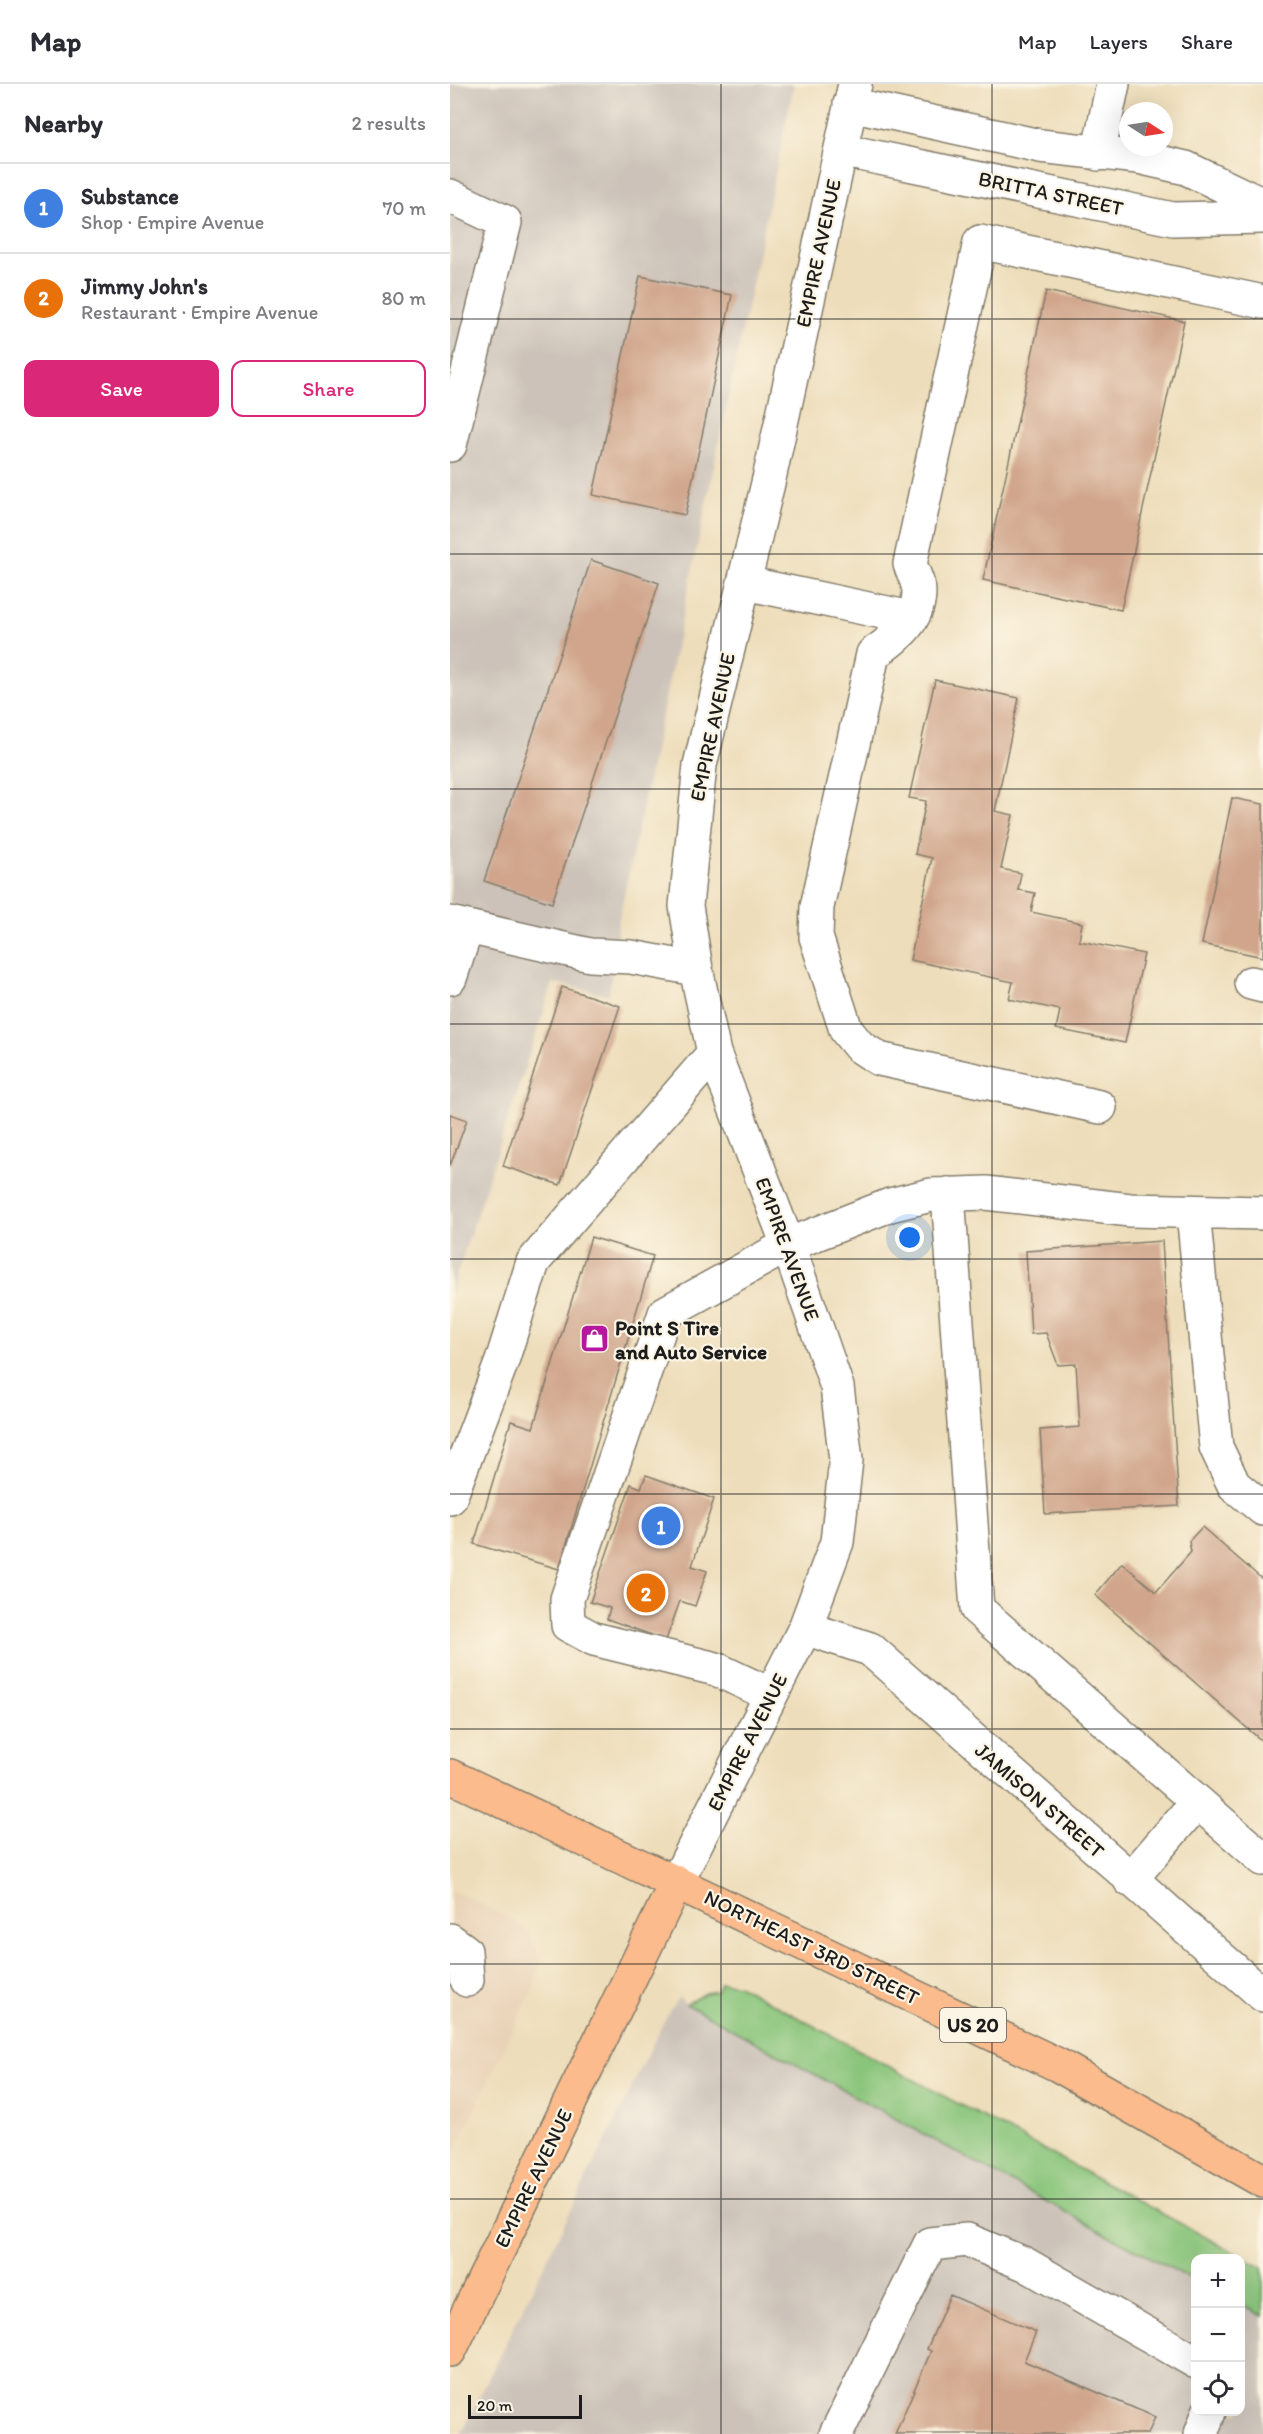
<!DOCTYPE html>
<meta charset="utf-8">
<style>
:root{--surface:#fff;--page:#f7f7f7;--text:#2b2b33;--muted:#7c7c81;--line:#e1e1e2;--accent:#db2777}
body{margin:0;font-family:Itim,sans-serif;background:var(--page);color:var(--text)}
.controls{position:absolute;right:18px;bottom:18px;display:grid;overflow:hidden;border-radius:12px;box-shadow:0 6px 24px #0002}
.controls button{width:54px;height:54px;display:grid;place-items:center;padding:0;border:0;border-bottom:2px solid var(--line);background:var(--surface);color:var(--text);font:30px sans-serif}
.compass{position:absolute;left:669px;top:18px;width:54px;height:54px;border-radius:50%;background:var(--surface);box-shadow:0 6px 24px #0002;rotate:102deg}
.scale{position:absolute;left:18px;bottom:15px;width:114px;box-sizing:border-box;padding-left:6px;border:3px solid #1c1c1c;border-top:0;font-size:16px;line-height:21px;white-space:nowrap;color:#1c1c1c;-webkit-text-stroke:4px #fcf5e5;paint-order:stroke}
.you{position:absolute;left:460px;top:1154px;width:21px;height:21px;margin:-15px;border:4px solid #fff;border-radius:50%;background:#1a73e8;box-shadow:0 0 0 9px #1a73e833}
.badge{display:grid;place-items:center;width:39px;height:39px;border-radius:50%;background:var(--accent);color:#fff;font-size:20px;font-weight:700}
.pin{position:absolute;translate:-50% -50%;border:3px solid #fff;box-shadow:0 2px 6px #0006}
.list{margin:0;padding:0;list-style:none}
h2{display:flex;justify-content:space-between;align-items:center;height:78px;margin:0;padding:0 24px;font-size:26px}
h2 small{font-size:20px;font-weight:400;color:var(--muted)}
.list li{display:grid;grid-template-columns:39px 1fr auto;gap:18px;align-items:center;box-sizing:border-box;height:90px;padding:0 24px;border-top:2px solid var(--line)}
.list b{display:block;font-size:22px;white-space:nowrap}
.list p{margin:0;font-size:20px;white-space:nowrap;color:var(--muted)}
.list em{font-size:20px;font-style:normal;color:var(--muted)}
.actions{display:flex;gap:12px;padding:18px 24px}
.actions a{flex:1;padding:14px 0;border:2px solid var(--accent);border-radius:12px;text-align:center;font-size:21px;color:var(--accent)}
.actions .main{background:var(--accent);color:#fff}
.icon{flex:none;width:33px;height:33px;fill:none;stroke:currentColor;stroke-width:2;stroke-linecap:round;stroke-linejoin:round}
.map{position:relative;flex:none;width:813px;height:2350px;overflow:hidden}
header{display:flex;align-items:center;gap:36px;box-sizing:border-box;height:84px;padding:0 30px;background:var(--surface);border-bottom:2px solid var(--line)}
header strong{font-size:28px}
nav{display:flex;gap:33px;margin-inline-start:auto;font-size:21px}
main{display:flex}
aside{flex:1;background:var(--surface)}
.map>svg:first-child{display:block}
.built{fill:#e9d3b8}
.industrial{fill:#ccc2b9}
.green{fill:#8ac57b;stroke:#53704c;stroke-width:1.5}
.building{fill:#d0a58b}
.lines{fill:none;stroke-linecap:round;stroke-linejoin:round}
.minor-casing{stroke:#847c6b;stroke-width:36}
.major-casing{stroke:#847c6b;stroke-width:36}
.highway-casing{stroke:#847c6b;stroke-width:36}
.minor{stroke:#fff;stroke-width:33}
.major{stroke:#fbbb8c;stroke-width:33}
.highway{stroke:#fbbb8c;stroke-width:33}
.grid{fill:none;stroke:#1c1c1c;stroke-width:1.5;stroke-opacity:0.55}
.labels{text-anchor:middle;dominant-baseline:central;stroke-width:4.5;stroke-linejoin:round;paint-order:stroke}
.shield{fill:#fcf5e5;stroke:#5f5d58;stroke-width:1.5}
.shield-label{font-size:20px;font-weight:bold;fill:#1c1c1c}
.street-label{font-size:21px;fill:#1c1c1c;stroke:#fcf5e5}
.poi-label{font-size:21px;font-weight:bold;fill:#1c1c1c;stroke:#fcf5e5;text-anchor:start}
</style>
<header>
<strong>Map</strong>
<nav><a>Map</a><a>Layers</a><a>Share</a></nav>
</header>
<main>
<aside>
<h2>Nearby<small>2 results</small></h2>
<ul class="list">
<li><span class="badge" style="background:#3f7fe0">1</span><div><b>Substance</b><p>Shop · Empire Avenue</p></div><em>70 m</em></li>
<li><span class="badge" style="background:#e8710a">2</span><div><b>Jimmy John's</b><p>Restaurant · Empire Avenue</p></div><em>80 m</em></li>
</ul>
<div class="actions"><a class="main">Save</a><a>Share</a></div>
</aside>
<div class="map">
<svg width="813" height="2350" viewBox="0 0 813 2350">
<rect width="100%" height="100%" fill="#fcf5e5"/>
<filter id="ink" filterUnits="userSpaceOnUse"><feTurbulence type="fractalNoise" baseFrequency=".0167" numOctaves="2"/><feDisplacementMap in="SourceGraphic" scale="12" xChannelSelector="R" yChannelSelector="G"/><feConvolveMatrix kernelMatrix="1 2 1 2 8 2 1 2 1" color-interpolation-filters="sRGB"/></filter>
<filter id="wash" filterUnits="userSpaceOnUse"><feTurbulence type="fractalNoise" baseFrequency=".008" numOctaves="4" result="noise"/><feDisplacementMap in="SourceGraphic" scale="24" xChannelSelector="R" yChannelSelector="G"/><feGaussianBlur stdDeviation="1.35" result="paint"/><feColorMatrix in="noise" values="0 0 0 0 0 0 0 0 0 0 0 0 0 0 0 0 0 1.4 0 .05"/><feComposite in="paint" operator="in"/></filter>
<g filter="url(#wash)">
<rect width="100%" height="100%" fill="#edddba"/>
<path class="built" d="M 0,1805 L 65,1837 L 79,1849 L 86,1865 L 90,1880 L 83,1905 L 0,2076 Z"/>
<path class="industrial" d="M 0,0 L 344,0 L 168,840 L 159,911 L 103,899 L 0,1211 Z
M 229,1913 L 236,1920 L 656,2150 L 745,2197 L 746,2328 L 790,2328 L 791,2220 L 813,2232 L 813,2350 L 11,2350 L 220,1925 Z"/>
<path class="green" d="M 270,1898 L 288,1901 L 813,2184 L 813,2232 L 791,2220 L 790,2174 L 746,2174 L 745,2197 L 656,2150 L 236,1920 L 255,1909 L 267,1907 Z"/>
<g id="blocks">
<path class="building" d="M 190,192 L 282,211 L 235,431 L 143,411 Z
M 596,207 L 734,237 L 671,526 L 533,496 Z
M 141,476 L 209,499 L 102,819 L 34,797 Z
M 485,596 L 569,614 L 545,727 L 563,731 L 551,785 L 571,789 L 568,806 L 585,809 L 581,828 L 632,839 L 629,857 L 694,870 L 675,959 L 606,945 L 610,926 L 559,915 L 563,898 L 460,876 L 482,774 L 465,770 L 476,717 L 459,714 Z
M 782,714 L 813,720 L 813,873 L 752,860 Z
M 112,903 L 170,922 L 110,1101 L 53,1082 Z
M 0,1030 L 17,1036 L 0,1082 Z
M 141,1153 L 203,1172 L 109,1485 L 24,1460 L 61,1337 L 83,1344 Z
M 712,1157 L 729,1422 L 595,1430 L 590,1346 L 630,1343 L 626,1280 L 608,1281 L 596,1249 L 581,1250 L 576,1167 Z
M 196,1391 L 264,1415 L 242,1482 L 257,1487 L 245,1522 L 230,1517 L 216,1556 L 157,1535 L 160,1524 L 140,1518 L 181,1400 L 191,1404 Z
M 752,1443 L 813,1496 L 813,1658 L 645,1511 L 672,1479 L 706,1508 L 741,1468 L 739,1457 Z
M 500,2211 L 586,2248 L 574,2277 L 705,2333 L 698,2350 L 445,2350 L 481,2267 L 477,2265 Z"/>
</g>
</g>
<g filter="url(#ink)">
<use href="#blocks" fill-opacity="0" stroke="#847c6b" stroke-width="1.5"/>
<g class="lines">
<defs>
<path id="minor" d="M 400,20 L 590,62 L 688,73 L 736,84 L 813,121
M 391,66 L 723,135 L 813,133
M 648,70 L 663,0
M 0,112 L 55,138 L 0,361
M 295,499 L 461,534
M 0,839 L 140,871 L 181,873 L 246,885
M 0,894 L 17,843
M 801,899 L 813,902
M 650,1023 L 429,975 L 409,962 L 396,946 L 366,853 L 367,823 L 423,570 C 445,554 469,538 469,508 C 469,499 463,489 460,480 L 530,158 L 813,218
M 498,1110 L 527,1525 L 813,1775
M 743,1128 L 766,1363 L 784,1401 L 813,1425
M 0,1414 L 52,1277 L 83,1178 L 264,969
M 355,1544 L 420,1565 L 813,1911
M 321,1611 L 266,1585 L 144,1555 L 118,1541 L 117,1515 L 215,1229 L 338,1161 L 440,1121 L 481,1111 L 536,1109 L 680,1126 L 813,1129
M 680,1796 L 747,1718
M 226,1799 L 355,1544 L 387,1458 L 396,1376 L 387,1303 L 338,1161 L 264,969 L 246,885 L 236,822 L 250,681 L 319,395 L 405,0
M 0,1856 L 15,1867 L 17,1896
M 386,2350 L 480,2160 L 517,2156 L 575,2180 L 746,2278
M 751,2350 L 759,2328"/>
<path id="major" d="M 0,1692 L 226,1799"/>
<path id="highway" d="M 0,2266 L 226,1799 L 608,1981 L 813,2097"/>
</defs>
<use href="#minor" class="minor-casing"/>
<use href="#major" class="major-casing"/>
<use href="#highway" class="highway-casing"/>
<use href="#minor" class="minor"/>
<use href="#major" class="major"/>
<use href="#highway" class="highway"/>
</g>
</g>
<path class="grid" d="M 271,0 L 271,2350M 542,0 L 542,2350M 0,235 L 813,235M 0,470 L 813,470M 0,705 L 813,705M 0,940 L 813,940M 0,1175 L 813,1175M 0,1410 L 813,1410M 0,1645 L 813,1645M 0,1880 L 813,1880M 0,2115 L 813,2115"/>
<defs>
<symbol id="shop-square" viewBox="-11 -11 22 22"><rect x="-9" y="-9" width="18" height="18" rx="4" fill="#b5179e" stroke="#fcf5e5"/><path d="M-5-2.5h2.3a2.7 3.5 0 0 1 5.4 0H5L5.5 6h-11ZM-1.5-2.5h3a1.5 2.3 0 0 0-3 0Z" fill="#fff"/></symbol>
</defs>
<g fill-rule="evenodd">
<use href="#shop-square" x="128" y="1238" width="33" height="33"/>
</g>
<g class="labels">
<rect class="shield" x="490" y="1924" width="66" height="34" rx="4.5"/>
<g class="shield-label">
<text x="523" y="1941">US 20</text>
</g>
<g class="street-label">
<text transform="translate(601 109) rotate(12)">BRITTA STREET</text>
<text transform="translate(368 169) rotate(-78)">EMPIRE AVENUE</text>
<text transform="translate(262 643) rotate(-78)">EMPIRE AVENUE</text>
<text transform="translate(338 1165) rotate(70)">EMPIRE AVENUE</text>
<text transform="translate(297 1658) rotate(-63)">EMPIRE AVENUE</text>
<text transform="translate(590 1716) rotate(41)">JAMISON STREET</text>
<text transform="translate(362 1863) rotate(26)">NORTHEAST 3RD STREET</text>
<text transform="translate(83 2094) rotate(-64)">EMPIRE AVENUE</text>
</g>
<g class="poi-label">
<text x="165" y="1243">Point S Tire<tspan x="165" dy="24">and Auto Service</tspan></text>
</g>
</g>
</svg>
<div class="controls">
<button>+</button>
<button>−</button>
<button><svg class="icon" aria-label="locate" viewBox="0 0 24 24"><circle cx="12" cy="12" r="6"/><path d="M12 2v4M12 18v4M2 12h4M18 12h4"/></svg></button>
</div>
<svg class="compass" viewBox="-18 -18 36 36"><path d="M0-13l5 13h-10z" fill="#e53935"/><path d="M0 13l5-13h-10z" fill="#7c7c81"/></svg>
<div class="scale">20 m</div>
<div class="you"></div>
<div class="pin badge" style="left:211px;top:1442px;background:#3f7fe0">1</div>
<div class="pin badge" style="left:196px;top:1509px;background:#e8710a">2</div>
</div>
</main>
